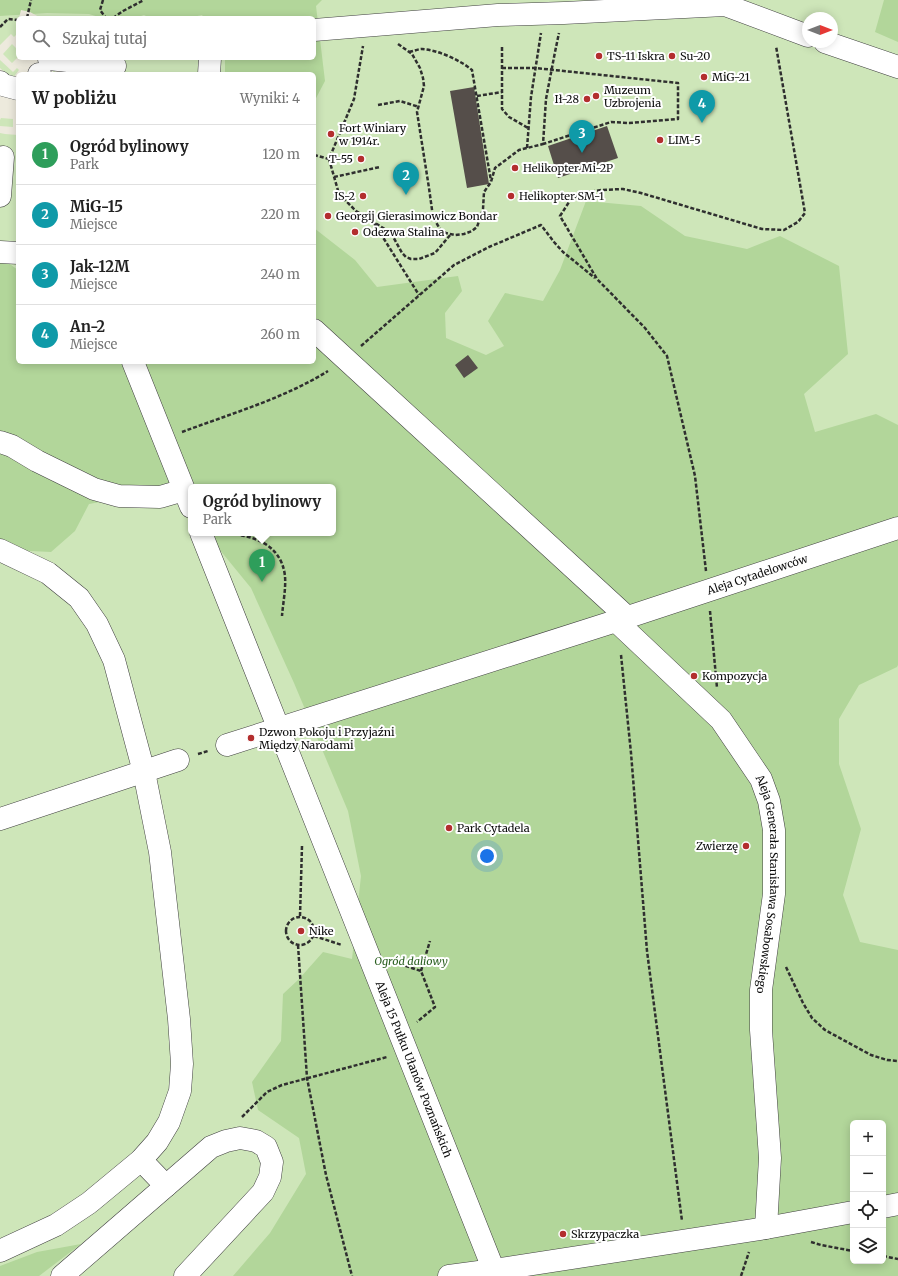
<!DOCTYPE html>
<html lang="pl">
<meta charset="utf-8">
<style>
:root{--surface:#fff;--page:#f2f2f2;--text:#222;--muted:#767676;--line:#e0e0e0;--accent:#ea580c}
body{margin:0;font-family:Merriweather,serif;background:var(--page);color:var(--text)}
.controls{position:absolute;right:12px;bottom:12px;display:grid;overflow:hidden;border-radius:6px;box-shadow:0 2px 10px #0003}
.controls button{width:36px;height:36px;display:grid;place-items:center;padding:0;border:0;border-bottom:1px solid var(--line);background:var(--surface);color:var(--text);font:20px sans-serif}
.compass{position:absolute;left:802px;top:12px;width:36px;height:36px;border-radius:50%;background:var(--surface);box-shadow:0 2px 10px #0003;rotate:90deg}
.you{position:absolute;left:487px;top:856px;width:14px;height:14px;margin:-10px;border:3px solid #fff;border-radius:50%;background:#1a73e8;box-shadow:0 0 0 6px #1a73e833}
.badge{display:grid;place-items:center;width:26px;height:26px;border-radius:50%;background:var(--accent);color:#fff;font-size:13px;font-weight:700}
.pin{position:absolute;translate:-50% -33px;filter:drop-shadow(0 1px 2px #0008)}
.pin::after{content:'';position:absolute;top:21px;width:14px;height:12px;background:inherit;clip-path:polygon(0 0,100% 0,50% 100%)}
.popup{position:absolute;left:188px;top:484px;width:148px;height:52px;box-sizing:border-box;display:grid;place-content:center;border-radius:6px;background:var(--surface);filter:drop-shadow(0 1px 3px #0005);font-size:13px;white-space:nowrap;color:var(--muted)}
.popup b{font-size:15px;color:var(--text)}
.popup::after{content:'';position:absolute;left:50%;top:100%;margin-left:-8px;border:8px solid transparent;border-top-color:var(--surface)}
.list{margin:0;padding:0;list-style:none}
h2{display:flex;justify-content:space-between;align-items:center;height:52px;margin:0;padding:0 16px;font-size:17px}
h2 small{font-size:13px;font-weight:400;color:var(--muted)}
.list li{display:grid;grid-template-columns:26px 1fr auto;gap:12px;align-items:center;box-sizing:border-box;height:60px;padding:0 16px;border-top:1px solid var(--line)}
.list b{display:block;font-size:15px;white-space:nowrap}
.list p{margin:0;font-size:13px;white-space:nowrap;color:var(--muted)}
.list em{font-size:13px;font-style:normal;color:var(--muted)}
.icon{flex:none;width:22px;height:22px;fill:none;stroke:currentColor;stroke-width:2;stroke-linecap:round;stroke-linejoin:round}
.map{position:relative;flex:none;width:898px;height:1276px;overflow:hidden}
.search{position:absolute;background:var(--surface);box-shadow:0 2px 10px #0003;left:16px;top:16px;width:300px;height:44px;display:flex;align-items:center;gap:10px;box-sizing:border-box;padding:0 14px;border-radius:6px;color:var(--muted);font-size:15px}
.panel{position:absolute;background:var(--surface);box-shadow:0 2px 10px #0003;left:16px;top:72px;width:300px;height:292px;border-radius:6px}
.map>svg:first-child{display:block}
.green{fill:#cee6b9;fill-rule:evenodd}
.forest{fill:#b2d69a;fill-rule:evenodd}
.plaza{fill:#edeadd}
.building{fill:#554e4a}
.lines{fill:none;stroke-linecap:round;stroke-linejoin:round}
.minor-casing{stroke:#404040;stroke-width:23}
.path{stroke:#2f2f2f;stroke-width:2.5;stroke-dasharray:4 2;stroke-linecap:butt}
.minor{stroke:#fff;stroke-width:22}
.poi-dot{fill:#b32e2e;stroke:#fff;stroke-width:1.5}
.labels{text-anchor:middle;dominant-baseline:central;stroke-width:4;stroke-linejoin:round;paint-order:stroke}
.poi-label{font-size:11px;fill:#0d0d0d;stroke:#fff;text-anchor:start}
.street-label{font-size:11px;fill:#0d0d0d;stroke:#fff}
.park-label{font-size:11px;font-style:italic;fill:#2b6021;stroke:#fff}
</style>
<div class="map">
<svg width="898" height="1276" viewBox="0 0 898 1276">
<rect width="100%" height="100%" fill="#fefbed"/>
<path class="green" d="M 0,0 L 898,0 L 898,1276 L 0,1276 ZM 18,18 L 314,18 L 314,58 L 18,58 ZM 808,18 L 832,18 L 832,42 L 808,42 ZM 18,74 L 314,74 L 314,362 L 18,362 ZM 191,487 L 333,487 L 333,533 L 191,533 ZM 853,1123 L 883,1123 L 883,1261 L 853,1261 Z"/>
<path class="forest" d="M 0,0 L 322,0 L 316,6 L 325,81 L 314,102 L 314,74 L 225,74 L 225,58 L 314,58 L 314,18 L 204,18 L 202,15 L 188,18 L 150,18 L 144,15 L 135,18 L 102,18 L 89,14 L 47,13 L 0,16 Z
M 884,0 L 898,0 L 898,42 L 875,32 Z
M 586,201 L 641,206 L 685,236 L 747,249 L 780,236 L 839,266 L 848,354 L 804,394 L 815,432 L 876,414 L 898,425 L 898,665 L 897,667 L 859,685 L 839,719 L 839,764 L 861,829 L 843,895 L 860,942 L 898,950 L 898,1276 L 233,1276 L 270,1233 L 306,1174 L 299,1138 L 258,1110 L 252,1082 L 281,1041 L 283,994 L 299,979 L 323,952 L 352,959 L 361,876 L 348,811 L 294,683 L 251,588 L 206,533 L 333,533 L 333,487 L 191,487 L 178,499 L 154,492 L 89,504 L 75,531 L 51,552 L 10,550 L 0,547 L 0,257 L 18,270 L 18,362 L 314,362 L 314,228 L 355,260 L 377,287 L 458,276 L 462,291 L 445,313 L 446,338 L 486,355 L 504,346 L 488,321 L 505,293 L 543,301 L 560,270 ZM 853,1123 L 883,1123 L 883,1261 L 853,1261 Z
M 81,1244 L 39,1276 L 0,1276 L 0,1266 L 37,1252 Z"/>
<path class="plaza" d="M 21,10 L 30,12 L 41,18 L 19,18 Z
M 18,24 L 18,38 L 17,39 L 18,50 L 12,44 L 3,54 L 12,63 L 18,57 L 18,58 L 93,58 L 91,74 L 82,74 L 83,71 L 75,69 L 73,74 L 70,74 L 71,72 L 63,66 L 61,74 L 54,74 L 57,65 L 56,64 L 52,74 L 18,74 L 18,135 L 5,134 L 0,133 L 0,126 L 13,127 L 13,119 L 1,118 L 0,120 L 0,68 L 12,79 L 19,70 L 17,68 L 13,72 L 0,60 L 0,45 L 11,34 L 14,37 L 18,33 L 16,31 Z"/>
<path class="building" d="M 474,87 L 489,184 L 467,188 L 450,91 Z
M 607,126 L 618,158 L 558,178 L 548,146 Z
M 468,355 L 478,368 L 464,378 L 455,365 Z"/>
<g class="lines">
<defs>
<g id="minor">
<path d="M 314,30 L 498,15 L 564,13 L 725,5 L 808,36"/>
<path d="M 825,42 L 898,67"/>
<path d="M 49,59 L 115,66"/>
<path d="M 39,74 L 40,74"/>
<path d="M 209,74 L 210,58"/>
<path d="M 0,82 L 3,85 L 18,89"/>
<path d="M 0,196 L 3,157"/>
<path d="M 0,252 L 18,253"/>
<path d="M 314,330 L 628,618"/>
<path d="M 133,362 L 191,507"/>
<path d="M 0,442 L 12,446 L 37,461 L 94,489 L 119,496 L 160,497 L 184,490"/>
<path id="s1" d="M 201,533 L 496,1276"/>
<path d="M 0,550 L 48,573 L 79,598 L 97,624 L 114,660 L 144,772 L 160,852 L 179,1019 L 182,1064 L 180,1091 L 169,1122 L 157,1142 L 141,1160"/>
<path id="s2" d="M 616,621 L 721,720 L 761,779 L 769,801 L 774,830 L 774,894 L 761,990 L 761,1030 L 770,1158 L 766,1228"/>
<path id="s3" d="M 227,745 L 616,621 L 898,528"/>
<path d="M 0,819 L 178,760"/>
<path d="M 883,1207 L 898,1204"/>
<path d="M 0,1251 L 56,1225 L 89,1203 L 141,1160 L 166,1186 L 211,1147 L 226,1141 L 240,1138 L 256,1141 L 266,1147 L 272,1162 L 270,1177 L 263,1192 L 185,1276"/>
<path d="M 62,1276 L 166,1186"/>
<path d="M 449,1276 L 494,1270 L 766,1228 L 853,1212"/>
</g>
</defs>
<use href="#minor" class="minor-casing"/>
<path class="path" d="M 103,0 L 100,10 L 106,18
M 27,18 L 31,0
M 113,18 L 123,11 L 144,0
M 0,27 L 8,19 L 18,20
M 398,44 L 412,54 L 420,68 L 423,78 L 424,86 L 417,112 L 429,188 L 433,217 L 440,229 L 446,233 L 455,235 L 464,234 L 472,231 L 477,227 L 483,209 L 484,192 L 491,182 L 495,168 L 519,150 L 543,144 L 546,99 L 555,52 L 559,33
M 502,47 L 502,109 L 509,117 L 528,128
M 409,52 C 414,51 418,49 422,49 C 438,50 460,60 472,70 L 491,181
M 502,68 L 535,68 L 678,83 L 678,119 L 629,123 L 611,122 L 543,144
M 477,96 L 502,92
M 378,105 L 400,101 L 419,107
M 527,148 L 531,97 L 541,33
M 314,155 L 329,159 L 354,99 L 363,46
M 329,159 L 339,194 L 356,211 L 391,233 L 402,253 L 406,257 L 411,259 L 419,259 L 435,253 L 451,234
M 334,177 L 380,167
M 374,223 L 419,295
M 361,346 L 454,265 L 489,247 L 541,225 L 554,242 L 563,252 L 595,278
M 182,432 C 230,414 285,398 328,371
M 223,533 C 252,535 281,543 285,576 C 286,589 283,603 282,616
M 706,571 L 695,476 L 667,356 L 645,328 L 597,279 L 560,216 L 571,199 L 583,193 L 601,190 L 623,189 L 641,193 L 762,229 L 784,230 L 798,222 L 805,213 L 776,46
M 710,611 L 717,688
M 621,655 L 631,753 L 647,951 L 682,1221
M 198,754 L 208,751
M 300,916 L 302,846
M286 931a14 14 0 1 1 28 0a14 14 0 1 1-28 0Z
M 314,936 L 342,945
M 298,945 L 307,1078 L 326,1175 L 352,1276
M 394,962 L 421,971 L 435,1007 L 417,1022
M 786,967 L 803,1003 L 812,1018 L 825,1030 L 871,1055 L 887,1060 L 898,1061
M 421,971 L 430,941
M 242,1117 L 267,1092 L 282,1085 L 387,1057
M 811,1242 L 821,1245 L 853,1251
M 883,1256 L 898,1259
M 741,1276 L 749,1252"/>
<use href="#minor" class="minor"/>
</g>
<g class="poi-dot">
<circle cx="599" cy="56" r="4"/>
<circle cx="672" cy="56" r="4"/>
<circle cx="704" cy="77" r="4"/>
<circle cx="596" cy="96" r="4"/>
<circle cx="587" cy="99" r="4"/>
<circle cx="331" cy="134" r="4"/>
<circle cx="660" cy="140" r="4"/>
<circle cx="361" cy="159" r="4"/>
<circle cx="515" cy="168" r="4"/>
<circle cx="363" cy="196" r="4"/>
<circle cx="511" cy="196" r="4"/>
<circle cx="328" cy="216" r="4"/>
<circle cx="355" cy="232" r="4"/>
<circle cx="694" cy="676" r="4"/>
<circle cx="251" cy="738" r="4"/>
<circle cx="449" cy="828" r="4"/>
<circle cx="746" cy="846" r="4"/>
<circle cx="301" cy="931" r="4"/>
<circle cx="563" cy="1234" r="4"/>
</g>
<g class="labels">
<g class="poi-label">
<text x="607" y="56">TS-11 Iskra</text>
<text x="680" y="56">Su-20</text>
<text x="712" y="77">MiG-21</text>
<text x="604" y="90">Muzeum<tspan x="604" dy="13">Uzbrojenia</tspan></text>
<text x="579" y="99" text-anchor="end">Ił-28</text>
<text x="339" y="128">Fort Winiary<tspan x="339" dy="13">w 1914r.</tspan></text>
<text x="668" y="140">LIM-5</text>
<text x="353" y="159" text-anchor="end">T-55</text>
<text x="523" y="168">Helikopter Mi-2P</text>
<text x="355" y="196" text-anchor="end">IS-2</text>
<text x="519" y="196">Helikopter SM-1</text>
<text x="336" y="216">Georgij Gierasimowicz Bondar</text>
<text x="363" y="232">Odezwa Stalina</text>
<text x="702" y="676">Kompozycja</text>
<text x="259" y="732">Dzwon Pokoju i Przyjaźni<tspan x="259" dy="13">Między Narodami</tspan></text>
<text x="457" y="828">Park Cytadela</text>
<text x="738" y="846" text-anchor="end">Zwierzę</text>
<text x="309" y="931">Nike</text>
<text x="571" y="1234">Skrzypaczka</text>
</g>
<g class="street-label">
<text stroke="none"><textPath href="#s3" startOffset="557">Aleja Cytadelowców</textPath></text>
<text stroke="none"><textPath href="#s2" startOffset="322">Aleja Generała Stanisława Sosabowskiego</textPath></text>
<text stroke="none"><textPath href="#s1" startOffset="577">Aleja 15 Pułku Ułanów Poznańskich</textPath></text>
</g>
<g class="park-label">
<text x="411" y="961">Ogród daliowy</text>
</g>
</g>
</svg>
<div class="controls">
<button>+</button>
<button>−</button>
<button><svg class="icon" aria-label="locate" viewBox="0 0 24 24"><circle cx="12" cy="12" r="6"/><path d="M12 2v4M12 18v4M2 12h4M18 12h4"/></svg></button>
<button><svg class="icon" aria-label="layers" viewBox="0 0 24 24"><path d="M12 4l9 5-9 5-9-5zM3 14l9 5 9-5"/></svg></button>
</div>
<svg class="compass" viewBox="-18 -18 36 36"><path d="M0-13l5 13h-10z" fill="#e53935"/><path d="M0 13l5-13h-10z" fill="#767676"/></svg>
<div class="you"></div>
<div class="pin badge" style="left:262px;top:582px;background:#2e9e5b">1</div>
<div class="popup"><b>Ogród bylinowy</b>Park</div>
<div class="pin badge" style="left:406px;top:195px;background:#0f9aa8">2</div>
<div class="pin badge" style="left:582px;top:153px;background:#0f9aa8">3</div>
<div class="pin badge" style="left:702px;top:123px;background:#0f9aa8">4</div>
<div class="search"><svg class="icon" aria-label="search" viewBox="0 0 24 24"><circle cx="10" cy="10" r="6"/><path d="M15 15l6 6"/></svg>Szukaj tutaj</div>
<section class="panel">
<h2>W pobliżu<small>Wyniki: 4</small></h2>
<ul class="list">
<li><span class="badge" style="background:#2e9e5b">1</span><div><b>Ogród bylinowy</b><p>Park</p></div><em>120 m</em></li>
<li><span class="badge" style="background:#0f9aa8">2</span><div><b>MiG-15</b><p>Miejsce</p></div><em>220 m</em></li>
<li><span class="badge" style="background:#0f9aa8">3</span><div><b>Jak-12M</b><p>Miejsce</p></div><em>240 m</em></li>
<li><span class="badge" style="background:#0f9aa8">4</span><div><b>An-2</b><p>Miejsce</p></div><em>260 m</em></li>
</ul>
</section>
</div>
